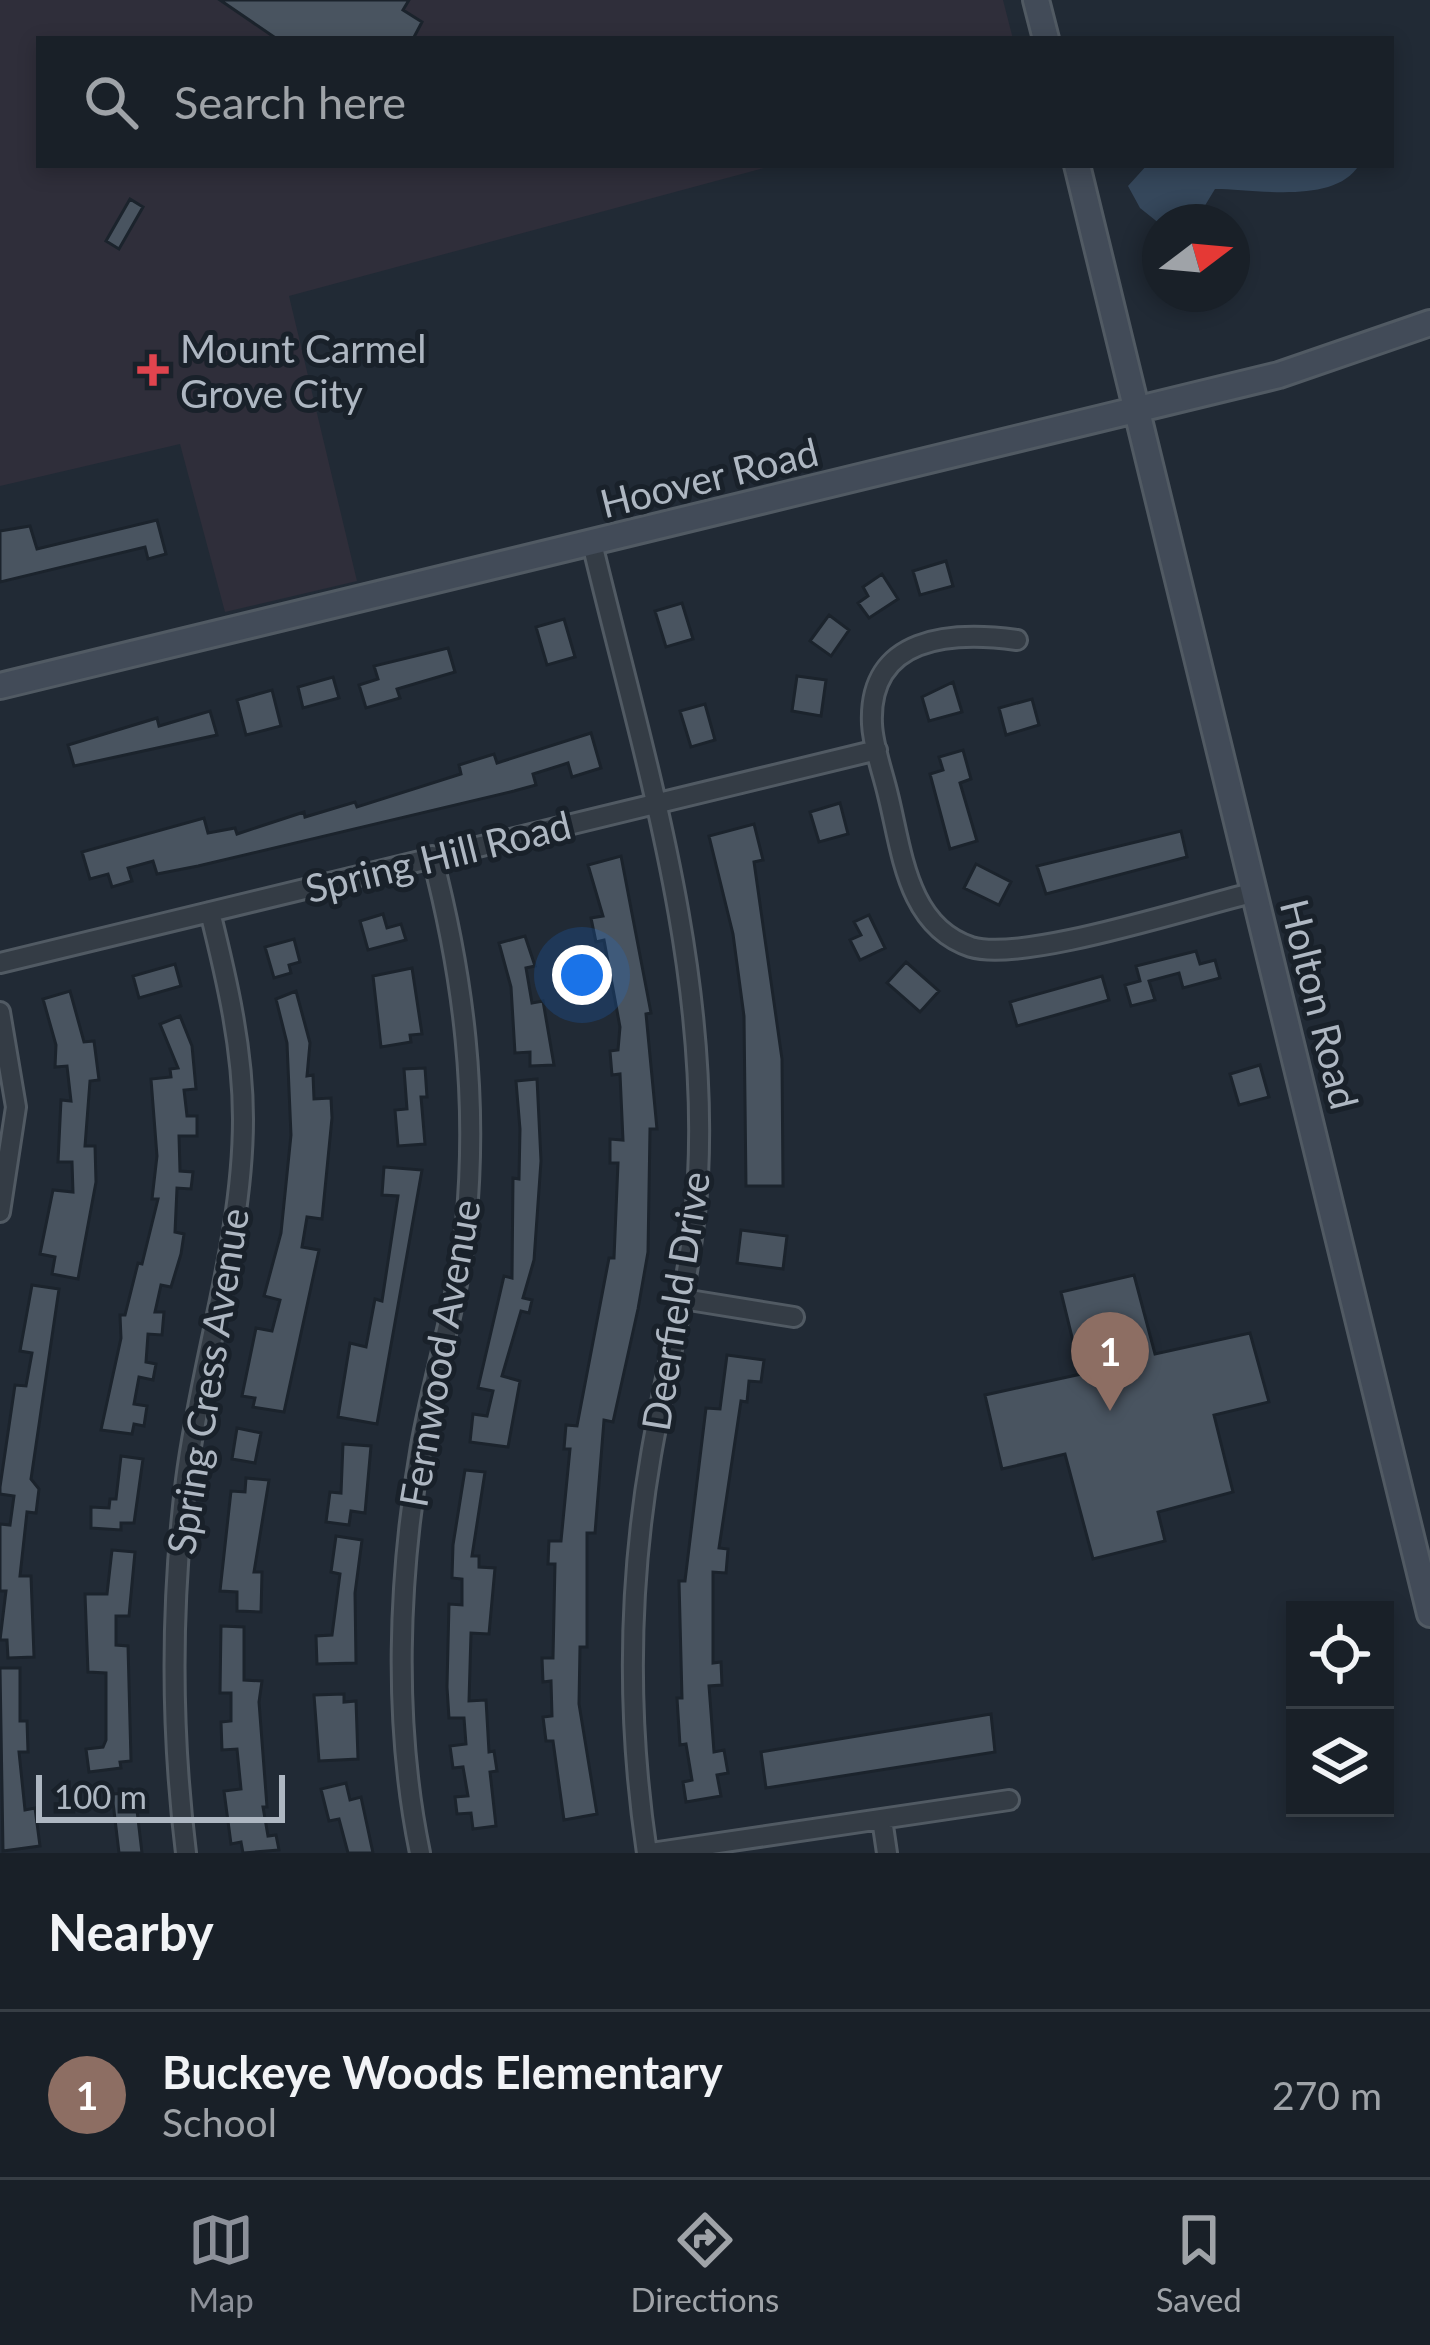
<!DOCTYPE html>
<style>
:root{--surface:#192028;--page:#262d34;--text:#f1f3f6;--muted:#9fa3a8;--line:#373e45;--accent:#8c9099}
body{margin:0;font-family:Lato,sans-serif;background:var(--page);color:var(--text)}
.controls{position:absolute;right:36px;bottom:36px;display:grid;overflow:hidden;border-radius:0px;box-shadow:0 6px 18px #0003}
.controls button{width:108px;height:108px;display:grid;place-items:center;padding:0;border:0;border-bottom:3px solid var(--line);background:var(--surface);color:var(--text);font:60px sans-serif}
.compass{position:absolute;left:1142px;top:204px;width:108px;height:108px;border-radius:50%;background:var(--surface);box-shadow:0 6px 18px #0003;rotate:74deg}
.scale{position:absolute;left:36px;bottom:30px;width:249px;box-sizing:border-box;padding-left:12px;border:6px solid #aeb7c2;border-top:0;font-size:33px;line-height:42px;white-space:nowrap;color:#aeb7c2;-webkit-text-stroke:9px #19212a;paint-order:stroke}
.you{position:absolute;left:582px;top:975px;width:42px;height:42px;margin:-30px;border:9px solid #fff;border-radius:50%;background:#1a73e8;box-shadow:0 0 0 18px #1a73e833}
.badge{display:grid;place-items:center;width:78px;height:78px;border-radius:50%;background:var(--accent);color:#fff;font-size:39px;font-weight:700}
.pin{position:absolute;translate:-50% -99px;filter:drop-shadow(0 3px 6px #0008)}
.pin::after{content:'';position:absolute;top:63px;width:42px;height:36px;background:inherit;clip-path:polygon(0 0,100% 0,50% 100%)}
.list{margin:0;padding:0;list-style:none}
h2{display:flex;justify-content:space-between;align-items:center;height:156px;margin:0;padding:0 48px;font-size:51px}
h2 small{font-size:39px;font-weight:400;color:var(--muted)}
.list li{display:grid;grid-template-columns:78px 1fr auto;gap:36px;align-items:center;box-sizing:border-box;height:168px;padding:0 48px;border-top:3px solid var(--line)}
.list b{display:block;font-size:45px;white-space:nowrap}
.list p{margin:0;font-size:39px;white-space:nowrap;color:var(--muted)}
.list em{font-size:39px;font-style:normal;color:var(--muted)}
.icon{flex:none;width:66px;height:66px;fill:none;stroke:currentColor;stroke-width:2;stroke-linecap:round;stroke-linejoin:round}
.map{position:relative;flex:none;width:1430px;height:1853px;overflow:hidden}
.search{position:absolute;background:var(--surface);box-shadow:0 6px 18px #0003;left:36px;right:36px;top:36px;height:132px;display:flex;align-items:center;gap:30px;box-sizing:border-box;padding:0 42px;border-radius:0px;color:var(--muted);font-size:45px}
.sheet{height:324px;background:var(--surface)}
nav{display:flex;justify-content:space-around;align-items:center;box-sizing:border-box;height:168px;border-top:3px solid var(--line);background:var(--surface);font-size:33px;color:var(--muted)}
nav a{display:grid;justify-items:center;gap:6px}
nav .on{color:var(--accent)}
.map>svg:first-child{display:block}
.medical{fill:#2f2e3a}
.water{fill:#35475b}
.building{fill:#495460;stroke:#1b232c;stroke-width:3}
.lines{fill:none;stroke-linecap:round;stroke-linejoin:round}
.street-casing{stroke:#515a63;stroke-width:24}
.secondary-casing{stroke:#515a63;stroke-width:30}
.street{stroke:#343c45;stroke-width:18}
.secondary{stroke:#424b58;stroke-width:24}
.health-dot{fill:#e0444e;stroke:#19212a;stroke-width:4.5}
.labels{text-anchor:middle;dominant-baseline:central;stroke-width:10;stroke-linejoin:round;paint-order:stroke}
.poi-label{font-size:39px;fill:#aeb7c2;stroke:#19212a;text-anchor:start}
.street-label{font-size:39px;fill:#aeb7c2;stroke:#19212a}
</style>
<div class="map">
<svg width="1430" height="1853" viewBox="0 0 1430 1853">
<rect width="100%" height="100%" fill="#212a35"/>
<path class="medical" d="M 0,0 L 1003,0 L 1013,39 L 39,39 L 39,165 L 775,165 L 289,296 L 357,581 L 225,612 L 180,444 L 0,486 Z"/>
<path class="water" d="M 1147,165 L 1359,165 C 1335,205 1255,189 1215,189 L 1195,222 L 1160,224 L 1140,208 L 1128,186 Z"/>
<path class="building" d="M 220,0 L 409,0 L 403,10 L 422,22 L 413,39 L 277,39 Z
M 130,199 L 143,207 L 119,249 L 106,241 Z
M 157,520 L 166,554 L 148,559 L 145,547 L 0,582 L 0,531 L 30,526 L 37,549 Z
M 946,561 L 953,586 L 920,595 L 913,571 Z
M 882,574 L 898,599 L 869,618 L 858,603 L 868,596 L 863,587 Z
M 682,603 L 693,639 L 666,647 L 655,611 Z
M 829,615 L 849,630 L 831,656 L 810,641 Z
M 564,619 L 575,657 L 547,665 L 536,627 Z
M 448,648 L 455,672 L 397,689 L 400,698 L 366,708 L 359,685 L 378,679 L 374,666 Z
M 797,676 L 826,680 L 821,716 L 792,711 Z
M 333,677 L 339,698 L 303,708 L 298,687 Z
M 953,682 L 962,712 L 929,721 L 922,697 Z
M 272,690 L 281,726 L 246,735 L 237,700 Z
M 1032,699 L 1039,725 L 1006,735 L 999,708 Z
M 705,704 L 715,740 L 691,747 L 680,711 Z
M 210,711 L 217,735 L 74,766 L 68,745 L 157,718 L 159,726 Z
M 591,733 L 601,768 L 572,777 L 568,763 L 533,774 L 536,785 L 514,791 L 198,866 L 157,874 L 153,861 L 128,868 L 132,881 L 112,887 L 108,874 L 90,879 L 82,852 L 204,818 L 208,833 L 235,828 L 237,834 L 304,812 L 305,817 L 355,802 L 357,807 L 461,774 L 459,765 L 494,754 L 497,763 Z
M 963,750 L 971,779 L 960,783 L 977,841 L 950,849 L 930,774 L 943,770 L 939,757 Z
M 840,803 L 848,834 L 819,842 L 810,812 Z
M 754,824 L 763,860 L 754,862 L 782,1059 L 783,1186 L 746,1186 L 744,1016 L 733,934 L 709,836 Z
M 1181,831 L 1187,857 L 1046,894 L 1037,866 Z
M 621,856 L 651,1013 L 646,1014 L 657,1129 L 650,1129 L 648,1252 L 638,1309 L 613,1422 L 604,1420 L 595,1533 L 587,1533 L 587,1647 L 580,1647 L 579,1704 L 597,1814 L 564,1820 L 553,1741 L 546,1741 L 543,1717 L 552,1716 L 551,1681 L 543,1682 L 542,1658 L 553,1658 L 555,1564 L 548,1564 L 549,1541 L 561,1541 L 570,1449 L 564,1449 L 566,1425 L 577,1426 L 609,1258 L 614,1258 L 618,1163 L 610,1163 L 610,1139 L 623,1140 L 620,1074 L 612,1075 L 610,1051 L 618,1050 L 620,1027 L 604,940 L 596,942 L 591,918 L 603,916 L 588,865 Z
M 976,864 L 1011,882 L 999,905 L 964,888 Z
M 383,914 L 387,928 L 401,924 L 406,940 L 368,950 L 360,921 Z
M 869,915 L 885,948 L 860,960 L 850,940 L 861,935 L 854,922 Z
M 525,936 L 535,966 L 526,968 L 532,1003 L 543,1001 L 554,1065 L 530,1066 L 530,1052 L 515,1053 L 511,987 L 499,943 Z
M 294,939 L 300,962 L 289,965 L 291,973 L 274,978 L 265,947 Z
M 1196,951 L 1200,964 L 1215,960 L 1220,978 L 1183,988 L 1179,973 L 1149,981 L 1155,1000 L 1131,1006 L 1125,985 L 1140,981 L 1136,966 Z
M 906,962 L 939,991 L 920,1012 L 887,983 Z
M 175,964 L 181,986 L 139,998 L 133,976 Z
M 412,968 L 422,1034 L 410,1035 L 411,1042 L 381,1047 L 373,976 Z
M 1102,976 L 1109,1000 L 1017,1026 L 1010,1002 Z
M 70,991 L 84,1042 L 94,1041 L 99,1080 L 90,1081 L 85,1146 L 95,1146 L 96,1182 L 78,1279 L 52,1274 L 55,1257 L 40,1254 L 53,1190 L 73,1192 L 72,1162 L 58,1162 L 61,1100 L 71,1101 L 67,1066 L 55,1067 L 56,1045 L 43,999 Z
M 296,991 L 310,1043 L 307,1076 L 313,1075 L 314,1099 L 331,1098 L 332,1118 L 322,1219 L 307,1217 L 302,1247 L 319,1250 L 284,1412 L 253,1407 L 255,1398 L 242,1396 L 256,1328 L 272,1331 L 280,1300 L 264,1296 L 281,1233 L 291,1135 L 287,1043 L 276,999 Z
M 180,1016 L 192,1046 L 196,1089 L 184,1090 L 187,1116 L 197,1116 L 197,1136 L 179,1136 L 180,1171 L 193,1172 L 191,1189 L 177,1188 L 175,1232 L 184,1234 L 181,1254 L 171,1287 L 161,1285 L 155,1312 L 164,1312 L 162,1335 L 148,1334 L 146,1362 L 156,1364 L 153,1380 L 139,1377 L 134,1404 L 147,1406 L 144,1426 L 134,1424 L 132,1434 L 101,1430 L 121,1338 L 120,1315 L 125,1315 L 138,1263 L 142,1264 L 158,1199 L 152,1199 L 157,1156 L 151,1079 L 171,1077 L 170,1069 L 178,1068 L 160,1024 Z
M 1260,1065 L 1269,1097 L 1239,1105 L 1230,1074 Z
M 425,1068 L 427,1097 L 421,1097 L 425,1144 L 398,1146 L 395,1110 L 407,1109 L 404,1069 Z
M 537,1079 L 541,1161 L 534,1260 L 523,1298 L 532,1300 L 529,1313 L 521,1311 L 502,1376 L 520,1381 L 508,1447 L 470,1442 L 473,1414 L 487,1416 L 493,1391 L 478,1388 L 504,1276 L 512,1278 L 513,1178 L 519,1179 L 520,1129 L 516,1081 Z
M 384,1167 L 422,1170 L 377,1424 L 338,1417 L 350,1343 L 366,1347 L 375,1299 L 382,1301 L 398,1196 L 382,1195 Z
M 741,1230 L 787,1236 L 783,1269 L 737,1263 Z
M 1134,1275 L 1155,1354 L 1250,1333 L 1269,1402 L 1214,1415 L 1233,1492 L 1158,1512 L 1165,1541 L 1093,1559 L 1065,1454 L 1002,1469 L 985,1395 L 1081,1374 L 1061,1292 Z
M 32,1285 L 59,1289 L 31,1479 L 39,1489 L 36,1513 L 27,1512 L 20,1576 L 31,1576 L 34,1657 L 8,1658 L 7,1640 L 0,1640 L 6,1591 L 0,1591 L 0,1524 L 10,1525 L 14,1496 L 0,1494 L 0,1487 L 15,1385 L 26,1386 L 32,1353 L 20,1351 Z
M 727,1355 L 764,1360 L 761,1382 L 749,1381 L 747,1402 L 741,1401 L 719,1548 L 728,1549 L 726,1573 L 713,1572 L 713,1663 L 721,1662 L 722,1685 L 709,1686 L 714,1752 L 724,1750 L 728,1773 L 717,1775 L 721,1796 L 686,1802 L 683,1782 L 692,1780 L 686,1744 L 680,1745 L 677,1698 L 682,1698 L 679,1581 L 685,1581 L 706,1408 L 720,1409 Z
M 237,1428 L 261,1433 L 255,1463 L 232,1459 Z
M 343,1444 L 371,1446 L 365,1513 L 351,1511 L 349,1525 L 326,1522 L 330,1492 L 341,1493 Z
M 121,1456 L 143,1459 L 134,1523 L 121,1523 L 121,1530 L 91,1528 L 91,1507 L 109,1508 L 110,1499 L 116,1499 Z
M 465,1470 L 485,1472 L 472,1556 L 479,1556 L 479,1567 L 495,1568 L 489,1634 L 471,1633 L 469,1701 L 486,1700 L 489,1752 L 494,1751 L 497,1771 L 490,1772 L 496,1826 L 473,1829 L 471,1813 L 457,1814 L 455,1797 L 468,1796 L 463,1767 L 453,1768 L 450,1746 L 466,1744 L 464,1718 L 449,1718 L 447,1687 L 449,1604 L 462,1605 L 462,1579 L 452,1578 L 453,1545 Z
M 246,1478 L 269,1480 L 254,1572 L 262,1572 L 261,1612 L 237,1611 L 237,1592 L 220,1591 L 231,1491 L 245,1492 Z
M 336,1536 L 362,1540 L 355,1593 L 356,1663 L 317,1664 L 316,1636 L 332,1635 L 340,1574 L 331,1572 Z
M 112,1550 L 135,1552 L 129,1616 L 116,1616 L 116,1645 L 128,1646 L 131,1761 L 120,1762 L 121,1768 L 89,1772 L 86,1749 L 103,1747 L 106,1740 L 106,1673 L 88,1672 L 85,1594 L 107,1594 Z
M 221,1626 L 244,1627 L 244,1680 L 262,1681 L 259,1702 L 267,1807 L 263,1807 L 268,1836 L 276,1835 L 279,1850 L 243,1853 L 241,1842 L 231,1844 L 224,1791 L 241,1789 L 237,1749 L 222,1750 L 221,1722 L 231,1721 L 231,1693 L 220,1693 Z
M 0,1668 L 20,1668 L 20,1721 L 27,1721 L 28,1752 L 19,1752 L 25,1810 L 35,1808 L 40,1846 L 3,1851 Z
M 344,1694 L 344,1702 L 356,1701 L 358,1759 L 319,1761 L 314,1695 Z
M 991,1714 L 995,1752 L 766,1788 L 761,1752 Z
M 346,1783 L 350,1800 L 361,1797 L 373,1853 L 348,1853 L 339,1819 L 329,1821 L 321,1789 Z
M 135,1793 L 142,1853 L 119,1853 L 112,1794 Z"/>
<g class="lines">
<defs>
<path id="street" d="M 592,543 C 642,752 709,960 698,1177 C 693,1272 667,1362 651,1455 C 628,1588 627,1720 647,1853
M 1017,640 C 951,631 868,636 872,724 C 873,747 883,773 888,795 C 902,851 907,926 971,947 C 1024,963 1195,906 1256,892
M 0,963 L 877,750
M 0,1012 L 16,1107 L 0,1212
M 683,1299 L 794,1317
M 882,1819 L 887,1853
M 186,1853 C 171,1731 171,1602 186,1480 C 201,1360 243,1240 243,1119 C 243,1049 227,980 210,912
M 420,1853 C 393,1722 398,1578 421,1446 C 434,1373 459,1298 466,1224 C 478,1097 464,979 432,856
M 651,1853 L 1009,1800"/>
<path id="secondary" d="M 1036,0 L 1046,39
M 1077,165 L 1430,1614
M 0,686 L 1279,375 L 1430,323"/>
</defs>
<use href="#street" class="street-casing"/>
<use href="#secondary" class="secondary-casing"/>
<use href="#street" class="street"/>
<use href="#secondary" class="secondary"/>
</g>
<path class="health-dot" d="M147 352h12v12h12v12h-12v12h-12v-12h-12v-12h12z"/>
<g class="labels">
<g class="poi-label">
<text x="180" y="348">Mount Carmel<tspan x="180" dy="45">Grove City</tspan></text>
</g>
<g class="street-label">
<text transform="translate(709 477) rotate(-14)">Hoover Road</text>
<text transform="translate(438 856) rotate(-14)">Spring Hill Road</text>
<text transform="translate(1320 1004) rotate(76)">Holton Road</text>
<text transform="translate(675 1301) rotate(-81)">Deerfield Drive</text>
<text transform="translate(439 1353) rotate(-80)">Fernwood Avenue</text>
<text transform="translate(207 1381) rotate(-81)">Spring Cress Avenue</text>
</g>
</g>
</svg>
<div class="controls">
<button><svg class="icon" aria-label="locate" viewBox="0 0 24 24"><circle cx="12" cy="12" r="6"/><path d="M12 2v4M12 18v4M2 12h4M18 12h4"/></svg></button>
<button><svg class="icon" aria-label="layers" viewBox="0 0 24 24"><path d="M12 4l9 5-9 5-9-5zM3 14l9 5 9-5"/></svg></button>
</div>
<svg class="compass" viewBox="-18 -18 36 36"><path d="M0-13l5 13h-10z" fill="#e53935"/><path d="M0 13l5-13h-10z" fill="#9fa3a8"/></svg>
<div class="scale">100 m</div>
<div class="you"></div>
<div class="pin badge" style="left:1110px;top:1411px;background:#8d6e63">1</div>
<div class="search"><svg class="icon" aria-label="search" viewBox="0 0 24 24"><circle cx="10" cy="10" r="6"/><path d="M15 15l6 6"/></svg>Search here</div>
</div>
<section class="sheet">
<h2>Nearby<small></small></h2>
<ul class="list">
<li><span class="badge" style="background:#8d6e63">1</span><div><b>Buckeye Woods Elementary</b><p>School</p></div><em>270 m</em></li>
</ul>
</section>
<nav>
<a class="on"><svg class="icon" aria-label="map" viewBox="0 0 24 24"><path d="M3 6l6-2 6 2 6-2v14l-6 2-6-2-6 2zM9 4v14M15 6v14"/></svg>Map</a>
<a><svg class="icon" aria-label="directions" viewBox="0 0 24 24"><path d="M12 3l9 9-9 9-9-9zM9 14v-3h6M13 9l2 2-2 2"/></svg>Directions</a>
<a><svg class="icon" aria-label="saved" viewBox="0 0 24 24"><path d="M7 4h10v16l-5-4-5 4z"/></svg>Saved</a>
</nav>
